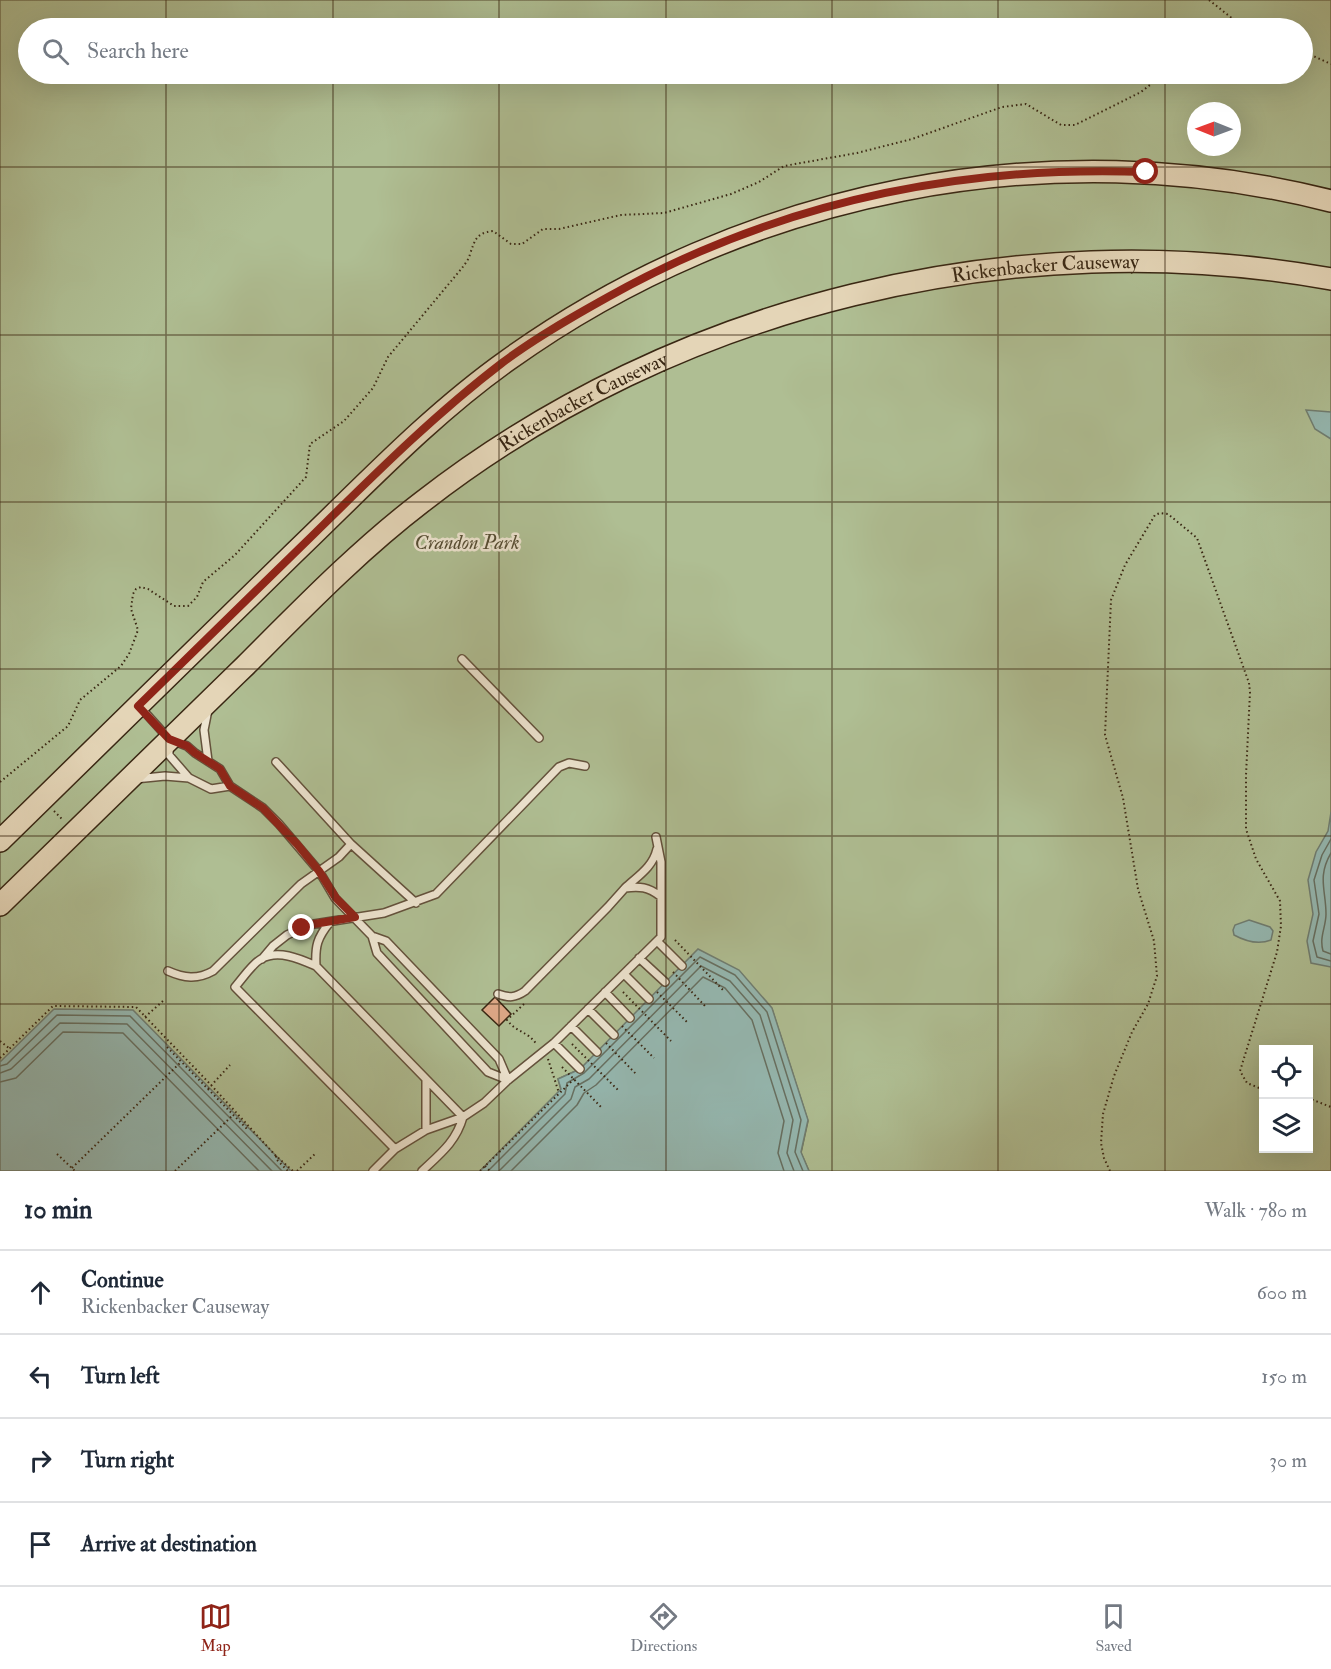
<!DOCTYPE html>
<meta charset="utf-8">
<style>
:root{--surface:#fff;--page:#f6f6f7;--text:#1f2937;--muted:#747a83;--line:#e0e1e3;--accent:#8f2418}
body{margin:0;font-family:"IM FELL Double Pica",serif;background:var(--page);color:var(--text)}
.controls{position:absolute;right:18px;bottom:18px;display:grid;overflow:hidden;border-radius:0px;box-shadow:0 6px 24px #0002}
.controls button{width:54px;height:54px;display:grid;place-items:center;padding:0;border:0;border-bottom:2px solid var(--line);background:var(--surface);color:var(--text);font:30px sans-serif}
.compass{position:absolute;left:1187px;top:102px;width:54px;height:54px;border-radius:50%;background:var(--surface);box-shadow:0 6px 24px #0002;rotate:271deg}
.stop{position:absolute;width:18px;height:18px;margin:-14px;border:4px solid #8f2418;border-radius:50%;background:#fff}
.stop.end{background:#8f2418;border-color:#fff;box-shadow:0 2px 6px #0008}
.list{margin:0;padding:0;list-style:none}
h2{display:flex;justify-content:space-between;align-items:center;height:78px;margin:0;padding:0 24px;font-size:26px}
h2 small{font-size:20px;font-weight:400;color:var(--muted)}
.list li{display:grid;grid-template-columns:39px 1fr auto;gap:18px;align-items:center;box-sizing:border-box;height:84px;padding:0 24px;border-top:2px solid var(--line)}
.list b{display:block;font-size:22px;white-space:nowrap}
.list p{margin:0;font-size:20px;white-space:nowrap;color:var(--muted)}
.list em{font-size:20px;font-style:normal;color:var(--muted)}
.icon{flex:none;width:33px;height:33px;fill:none;stroke:currentColor;stroke-width:2;stroke-linecap:round;stroke-linejoin:round}
.map{position:relative;flex:none;width:1331px;height:1171px;overflow:hidden}
.search{position:absolute;background:var(--surface);box-shadow:0 6px 24px #0002;left:18px;right:18px;top:18px;height:66px;display:flex;align-items:center;gap:15px;box-sizing:border-box;padding:0 21px;border-radius:33px;color:var(--muted);font-size:22px}
.sheet{height:414px;background:var(--surface)}
nav{display:flex;justify-content:space-around;align-items:center;box-sizing:border-box;height:84px;border-top:2px solid var(--line);background:var(--surface);font-size:16px;color:var(--muted)}
nav a{display:grid;justify-items:center;gap:3px}
nav .on{color:var(--accent)}
.map>svg:first-child{display:block}
.green{fill:#afbe93;stroke:#747253;stroke-width:1.5;fill-rule:evenodd}
.water{fill:#95b8b1;stroke:#707e72;stroke-width:1.5}
.lines{fill:none;stroke-linecap:round;stroke-linejoin:round}
.shore{stroke:#677062;stroke-width:1.5}
.building{fill:#dea887;stroke:#392713;stroke-width:1.5}
.lane-casing{stroke:#64523c;stroke-width:10}
.primary-casing{stroke:#392713;stroke-width:24}
.path{stroke:#392713;stroke-width:2;stroke-dasharray:1.5 3;stroke-linecap:butt}
.lane{stroke:#ede4d0;stroke-width:7}
.primary{stroke:#e4d5b7;stroke-width:21}
.route{stroke:#8f2418;stroke-width:8}
.grid{fill:none;stroke:#392713;stroke-width:1.5;stroke-opacity:0.55}
.labels{text-anchor:middle;dominant-baseline:central;stroke-width:5;stroke-linejoin:round;paint-order:stroke}
.street-label{font-size:20px;fill:#392713;stroke:#ede4d0}
.park-label{font-size:20px;font-style:italic;fill:#564d33;stroke:#ede4d0}
</style>
<div class="map">
<svg width="1331" height="1171" viewBox="0 0 1331 1171">
<rect width="100%" height="100%" fill="#e4d5b7"/>
<filter id="stains"><feTurbulence type="fractalNoise" baseFrequency=".00333" numOctaves="4"/><feColorMatrix values="0 0 0 0 .2 0 0 0 0 .09 0 0 0 0 .02 0 0 0 .5 -.17"/></filter>
<radialGradient id="worn" r=".72"><stop offset=".6" stop-color="#630" stop-opacity="0"/><stop offset="1" stop-color="#630" stop-opacity=".3"/></radialGradient>
<path class="green" d="M 0,0 L 1331,0 L 1331,1171 L 809,1171 L 801,1153 L 808,1121 L 772,1009 L 580,1069 L 558,1079 L 561,1090 L 480,1171 L 290,1171 L 0,1062 ZM 28,28 L 1302,28 L 1302,74 L 28,74 ZM 1196,111 L 1232,111 L 1232,147 L 1196,147 ZM 1264,1050 L 1308,1050 L 1308,1148 L 1264,1148 Z"/>
<path class="water" d="M 1306,410 L 1331,412 L 1331,439 L 1315,429 Z
M 1331,812 L 1331,967 L 1311,963 L 1307,941 L 1313,914 L 1308,880 L 1316,852 L 1328,831 Z
M 1249,920 L 1270,927 L 1273,931 L 1271,940 C 1258,945 1245,941 1234,935 L 1233,930 L 1235,925 Z
M 698,949 L 739,970 L 772,1008 L 808,1120 L 801,1152 L 809,1171 L 480,1171 L 561,1089 L 558,1079 L 580,1069 Z
M 54,1009 L 133,1010 L 291,1171 L 0,1171 L 0,1062 Z"/>
<g class="lines">
<path class="shore" d="M 1331,839 L 1322,855 L 1314,880 L 1319,914 L 1313,941 L 1317,957 L 1331,961
M 1331,853 C 1317,877 1326,890 1326,914 C 1326,927 1319,937 1323,951 L 1331,954
M 0,1066 L 7,1064 L 57,1015 L 130,1016 L 282,1171
M 0,1073 L 11,1069 L 60,1023 L 127,1024 L 272,1171
M 0,1082 L 16,1078 L 63,1032 L 123,1033 L 259,1171
M 488,1171 L 565,1094 L 567,1083 L 584,1073 L 700,957 L 735,975 L 767,1012 L 801,1120 L 795,1152 L 803,1171
M 499,1171 L 571,1099 L 575,1087 L 589,1079 L 701,966 L 730,981 L 760,1015 L 793,1120 L 787,1153 L 794,1171
M 511,1171 L 577,1105 L 584,1093 L 596,1085 L 703,977 L 725,988 L 752,1020 L 784,1121 L 778,1153 L 784,1171"/>
</g>
<path class="building" d="M 495,997 L 511,1014 L 499,1026 L 482,1010 Z"/>
<g class="lines">
<defs>
<path id="lane" d="M 462,659 L 539,738
M 141,708 L 169,739 L 187,746 L 195,753 L 220,769 L 230,786 L 263,808 L 279,824 L 319,871 L 335,898 L 372,936 L 377,953 L 488,1072 L 508,1080
M 169,748 L 169,755 L 189,778 L 211,789 L 230,786
M 208,761 L 204,730 L 208,710
M 276,762 L 351,844 L 416,903
M 135,779 L 165,776 L 189,778
M 625,888 C 638,876 653,867 657,849
M 372,936 L 386,941 L 499,1059 L 508,1080
M 657,941 L 682,966
M 639,958 L 665,982
M 262,959 L 273,946 L 287,935 L 302,928 L 314,924 L 384,913 L 436,894 L 559,767 L 569,763 L 585,766
M 316,966 C 315,946 317,938 330,922
M 168,971 C 184,978 197,980 213,971 L 301,884 L 339,857 L 351,844
M 624,974 L 649,999
M 605,992 L 630,1018
M 498,994 C 509,998 515,998 525,991 L 608,907 L 625,888 C 640,886 648,887 660,896
M 588,1009 L 614,1035
M 571,1026 L 597,1052
M 554,1043 L 580,1069
M 426,1130 L 426,1080
M 395,1149 L 235,987 C 243,978 252,964 261,959 C 278,949 300,959 316,966 L 463,1117 C 456,1142 440,1154 422,1171
M 373,1171 L 395,1149 L 426,1130 L 463,1117 L 484,1103 L 508,1080 L 554,1043 L 661,937 L 661,862 L 656,837"/>
<g id="primary">
<path d="M 0,841 C 97,746 195,650 292,555 C 362,488 429,416 508,360 C 744,191 1048,129 1331,201"/>
<path id="s1" d="M 0,905 C 82,825 163,745 245,666 C 302,609 358,551 422,502 C 676,304 1015,222 1331,279"/>
</g>
</defs>
<use href="#lane" class="lane-casing"/>
<use href="#primary" class="primary-casing"/>
<path class="path" d="M 1209,0 L 1233,19 L 1254,28
M 1220,28 L 1233,19
M 1302,51 L 1331,64
M 0,782 L 68,726 L 80,700 L 121,666 L 129,654 L 138,630 L 131,609 L 133,594 L 136,589 L 141,587 L 148,589 L 174,606 L 188,606 L 197,597 L 203,582 L 235,555 L 306,477 L 310,444 L 344,421 L 359,404 L 373,388 L 388,357 L 462,268 C 465,264 469,259 470,254 C 475,240 476,233 493,231 L 511,244 L 522,244 L 543,229 L 559,229 L 621,215 L 664,213 L 731,194 L 759,182 L 784,166 L 857,153 L 912,139 L 1002,107 L 1026,104 L 1061,125 L 1075,125 L 1141,92 L 1164,74
M 54,811 L 63,820
M 675,940 L 723,990
M 673,972 L 705,1006
M 623,992 L 671,1041
M 657,992 L 688,1023
M 524,1004 L 507,1020 C 518,1034 527,1030 537,1045
M 145,1017 L 163,1001
M 622,1026 L 654,1058
M 0,1041 L 10,1049
M 606,1043 L 637,1075
M 572,1044 L 619,1091
M 167,1047 L 248,1130
M 0,1058 L 53,1006 L 136,1007 L 211,1085 L 276,1156 L 293,1171
M 548,1059 L 559,1093
M 562,1067 L 602,1108
M 208,1089 L 230,1065
M 1308,1098 L 1331,1107
M 57,1154 L 75,1171
M 276,1156 L 276,1159 L 288,1171
M 485,1166 L 490,1171
M 72,1168 L 181,1062
M 175,1171 L 233,1115
M 297,1171 L 316,1153
M 480,1171 L 574,1079
M 1110,1171 L 1104,1158 L 1101,1143 L 1103,1114 L 1114,1076 L 1132,1032 L 1148,1004 L 1157,976 L 1154,941 L 1138,889 L 1123,798 L 1105,735 L 1111,600 L 1125,565 L 1155,515 L 1160,513 L 1168,514 L 1197,538 L 1249,683 L 1250,692 L 1246,775 L 1246,829 L 1256,859 L 1280,901 L 1281,926 L 1277,952 L 1240,1071 L 1247,1083 L 1264,1090"/>
<use href="#lane" class="lane"/>
<use href="#primary" class="primary"/>
</g>
<g class="lines">
<path class="route" d="M 302,928 L 314,924 L 355,917 L 336,898 L 319,871 L 297,844 L 263,808 L 230,786 L 220,769 L 195,753 L 187,746 L 169,739 L 138,706 C 197,649 255,592 313,535 C 374,475 434,415 502,363 C 535,338 572,317 608,297 C 774,204 956,165 1146,172"/>
</g>
<path class="grid" d="M 166,0 L 166,28M 333,0 L 333,28M 499,0 L 499,28M 666,0 L 666,28M 832,0 L 832,28M 998,0 L 998,28M 1165,0 L 1165,28M 166,74 L 166,1171M 333,74 L 333,1171M 499,74 L 499,1171M 666,74 L 666,1171M 832,74 L 832,1171M 998,74 L 998,1171M 1165,74 L 1165,1171M 0,167 L 1331,167M 0,335 L 1331,335M 0,502 L 1331,502M 0,669 L 1331,669M 0,836 L 1331,836M 0,1004 L 1331,1004"/>
<g class="labels">
<g class="street-label">
<text stroke="none"><textPath href="#s1" startOffset="1260">Rickenbacker Causeway</textPath></text>
<text stroke="none"><textPath href="#s1" startOffset="774">Rickenbacker Causeway</textPath></text>
</g>
<g class="park-label">
<text x="467" y="542">Crandon Park</text>
</g>
</g>
<rect width="100%" height="100%" filter="url(#stains)"/>
<rect width="100%" height="100%" fill="url(#worn)"/>
</svg>
<div class="controls">
<button><svg class="icon" aria-label="locate" viewBox="0 0 24 24"><circle cx="12" cy="12" r="6"/><path d="M12 2v4M12 18v4M2 12h4M18 12h4"/></svg></button>
<button><svg class="icon" aria-label="layers" viewBox="0 0 24 24"><path d="M12 4l9 5-9 5-9-5zM3 14l9 5 9-5"/></svg></button>
</div>
<svg class="compass" viewBox="-18 -18 36 36"><path d="M0-13l5 13h-10z" fill="#e53935"/><path d="M0 13l5-13h-10z" fill="#747a83"/></svg>
<div class="stop" style="left:1146px;top:172px"></div>
<div class="stop end" style="left:302px;top:928px"></div>
<div class="search"><svg class="icon" aria-label="search" viewBox="0 0 24 24"><circle cx="10" cy="10" r="6"/><path d="M15 15l6 6"/></svg>Search here</div>
</div>
<section class="sheet">
<h2>10 min<small>Walk · 780 m</small></h2>
<ul class="list">
<li><svg class="icon" aria-label="ahead" viewBox="0 0 24 24"><path d="M12 20V5M6 11l6-6 6 6"/></svg><div><b>Continue</b><p>Rickenbacker Causeway</p></div><em>600 m</em></li>
<li><svg class="icon" aria-label="left" viewBox="0 0 24 24"><path d="M17 20v-9H6M10 6l-5 5 5 5"/></svg><div><b>Turn left</b></div><em>150 m</em></li>
<li><svg class="icon" aria-label="right" viewBox="0 0 24 24"><path d="M7 20v-9h11M14 6l5 5-5 5"/></svg><div><b>Turn right</b></div><em>30 m</em></li>
<li><svg class="icon" aria-label="arrive" viewBox="0 0 24 24"><path d="M6 21V4h12l-3 4 3 4H6"/></svg><div><b>Arrive at destination</b></div></li>
</ul>
</section>
<nav>
<a class="on"><svg class="icon" aria-label="map" viewBox="0 0 24 24"><path d="M3 6l6-2 6 2 6-2v14l-6 2-6-2-6 2zM9 4v14M15 6v14"/></svg>Map</a>
<a><svg class="icon" aria-label="directions" viewBox="0 0 24 24"><path d="M12 3l9 9-9 9-9-9zM9 14v-3h6M13 9l2 2-2 2"/></svg>Directions</a>
<a><svg class="icon" aria-label="saved" viewBox="0 0 24 24"><path d="M7 4h10v16l-5-4-5 4z"/></svg>Saved</a>
</nav>
